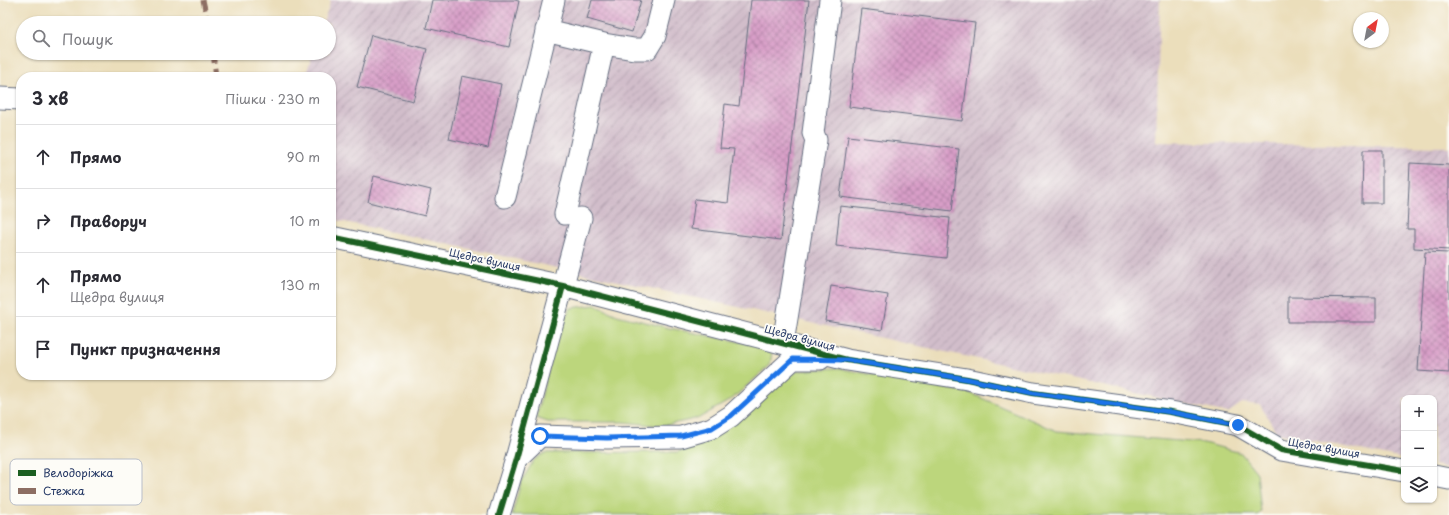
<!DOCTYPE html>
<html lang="uk">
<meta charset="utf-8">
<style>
:root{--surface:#fff;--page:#f2f2f3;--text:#2b2b33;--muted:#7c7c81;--line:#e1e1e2}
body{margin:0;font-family:"Playpen Sans",sans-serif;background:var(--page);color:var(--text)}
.controls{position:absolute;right:12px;bottom:12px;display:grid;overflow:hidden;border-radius:8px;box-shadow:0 1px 3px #0004}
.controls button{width:36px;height:36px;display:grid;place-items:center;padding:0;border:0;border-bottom:1px solid var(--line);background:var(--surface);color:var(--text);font:20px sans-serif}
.compass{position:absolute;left:1353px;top:12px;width:36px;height:36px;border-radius:50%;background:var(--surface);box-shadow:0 1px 3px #0004;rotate:32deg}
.stop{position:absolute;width:12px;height:12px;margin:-9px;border:3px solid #1a73e8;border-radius:50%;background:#fff}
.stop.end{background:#1a73e8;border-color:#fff;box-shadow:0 1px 4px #0008}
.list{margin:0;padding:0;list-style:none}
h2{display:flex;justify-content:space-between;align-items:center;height:52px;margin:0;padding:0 16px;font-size:17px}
h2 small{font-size:13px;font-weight:400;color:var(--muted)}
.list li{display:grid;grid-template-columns:26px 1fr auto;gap:12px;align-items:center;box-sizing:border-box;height:64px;padding:0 16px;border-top:1px solid var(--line)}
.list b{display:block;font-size:15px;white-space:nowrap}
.list p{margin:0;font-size:13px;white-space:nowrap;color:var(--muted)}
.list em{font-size:13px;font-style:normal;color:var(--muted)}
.icon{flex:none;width:22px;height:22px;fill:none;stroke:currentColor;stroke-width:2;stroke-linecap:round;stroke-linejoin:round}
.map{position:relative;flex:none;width:1449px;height:515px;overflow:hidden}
.search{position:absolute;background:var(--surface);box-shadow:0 1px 3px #0004;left:16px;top:16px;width:320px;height:44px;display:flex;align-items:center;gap:10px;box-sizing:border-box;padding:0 14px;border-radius:22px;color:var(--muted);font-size:15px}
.panel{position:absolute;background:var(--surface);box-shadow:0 1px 3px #0004;left:16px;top:72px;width:320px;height:308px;border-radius:16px}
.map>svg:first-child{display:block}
.industrial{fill:url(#industrial-furrows)}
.grass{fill:#bcd67b;stroke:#6c826c}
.building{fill:url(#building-cross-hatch)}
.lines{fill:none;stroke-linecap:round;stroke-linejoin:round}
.minor-casing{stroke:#646c7f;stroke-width:23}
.minor{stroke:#fff;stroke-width:21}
.quiet{stroke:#8d6e63;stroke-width:5;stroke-dasharray:10 5;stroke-linecap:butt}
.cycleway-casing{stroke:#fdfcf7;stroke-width:8}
.cycleway{stroke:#1b5e20;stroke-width:6}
.route{stroke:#1a73e8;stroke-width:5}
.labels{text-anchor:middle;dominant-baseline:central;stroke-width:3.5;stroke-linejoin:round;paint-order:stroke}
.street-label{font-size:10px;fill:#1b2f5e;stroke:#fdfcf7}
.key{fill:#fdfcf7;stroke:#b9bec9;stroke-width:1}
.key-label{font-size:11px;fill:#1b2f5e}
</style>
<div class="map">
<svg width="1449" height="515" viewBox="0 0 1449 515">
<defs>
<pattern id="industrial-furrows" width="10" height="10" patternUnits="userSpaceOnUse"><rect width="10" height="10" fill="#d1bdca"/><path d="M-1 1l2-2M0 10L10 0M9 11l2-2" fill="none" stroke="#a99aa7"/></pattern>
<pattern id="building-cross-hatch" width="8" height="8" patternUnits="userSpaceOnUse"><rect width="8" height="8" fill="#d89ec7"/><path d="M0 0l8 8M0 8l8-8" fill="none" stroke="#ae81a5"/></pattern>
</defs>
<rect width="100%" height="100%" fill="#fdfcf7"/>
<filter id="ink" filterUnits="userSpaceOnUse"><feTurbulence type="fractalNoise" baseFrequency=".025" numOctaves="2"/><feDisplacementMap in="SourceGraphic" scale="8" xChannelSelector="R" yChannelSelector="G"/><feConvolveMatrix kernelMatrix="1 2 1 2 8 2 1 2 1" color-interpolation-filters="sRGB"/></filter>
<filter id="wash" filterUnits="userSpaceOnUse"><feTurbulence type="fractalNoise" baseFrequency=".012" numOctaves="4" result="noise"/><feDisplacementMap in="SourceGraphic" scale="16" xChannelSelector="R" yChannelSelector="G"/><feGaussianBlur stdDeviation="0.9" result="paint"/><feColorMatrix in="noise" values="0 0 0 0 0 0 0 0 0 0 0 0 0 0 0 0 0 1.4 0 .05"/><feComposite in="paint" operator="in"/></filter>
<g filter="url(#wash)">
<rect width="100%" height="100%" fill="#ebdebb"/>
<path class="industrial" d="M 331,0 L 1160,0 L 1156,142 L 1449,147 L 1449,468 L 1434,465 L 1434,398 L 1404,398 L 1404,459 L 1277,433 L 1260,405 L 1242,403 L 1228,413 L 331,219 L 331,77 L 305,77 L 313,53 L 329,53 L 329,23 L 323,23 Z"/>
<path class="grass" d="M 595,305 L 617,315 L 669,328 L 761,346 L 772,352 L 770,365 L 732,399 L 699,418 L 662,426 L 624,422 L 548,422 L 536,418 L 558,330 L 571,308 Z
M 837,368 L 970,393 L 1057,431 L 1204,443 L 1241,453 L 1257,473 L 1261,512 L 1258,515 L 512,515 L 521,482 L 534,460 L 545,453 L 678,452 L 714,437 L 784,380 L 797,371 Z"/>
<g id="blocks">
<path class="building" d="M 432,0 L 514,0 L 519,1 L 509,47 L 426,28 Z
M 592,0 L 641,0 L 632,32 L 587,19 Z
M 751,0 L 809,0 L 781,240 L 691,229 L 695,199 L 728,203 L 734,149 L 720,148 L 725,104 L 739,106 Z
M 861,9 L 975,23 L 962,121 L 849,107 Z
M 371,35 L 427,49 L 413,101 L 357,87 Z
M 462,76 L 501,84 L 488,148 L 449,139 Z
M 848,136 L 959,149 L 952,211 L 840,197 Z
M 1363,150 L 1382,150 L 1382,203 L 1362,203 Z
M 1410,163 L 1449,165 L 1449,250 L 1414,248 L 1414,229 L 1407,229 Z
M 374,176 L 431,190 L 425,216 L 368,202 Z
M 840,206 L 950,218 L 946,258 L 836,246 Z
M 1425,252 L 1449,253 L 1449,373 L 1418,371 Z
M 831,286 L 888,295 L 882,330 L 825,321 Z
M 1288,297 L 1376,298 L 1376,322 L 1288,322 Z"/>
</g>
</g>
<g filter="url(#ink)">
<use href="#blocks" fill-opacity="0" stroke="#646c7f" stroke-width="1"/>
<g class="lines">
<defs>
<path id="minor" d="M 546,30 L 604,44
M 0,98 L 21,99
M 505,197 L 554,0
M 565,214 L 604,44 L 634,49 L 647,49 L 655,36 L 664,0
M 331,237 L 563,286 L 847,360 L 967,379 L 1033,393 L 1171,412 L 1238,425 L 1281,450 L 1404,471
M 783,343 L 816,140 L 813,133 L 830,0
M 516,459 L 540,436 L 607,438 L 681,437 L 712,428 L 731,416 L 793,359 L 820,359
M 1434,476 L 1449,479
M 499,515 L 516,459 L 581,218"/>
</defs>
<use href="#minor" class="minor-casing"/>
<use href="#minor" class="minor"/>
<path class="quiet" d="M 203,0 L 208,23
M 213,53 L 216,77"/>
<defs>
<path id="cycleway" d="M 331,237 L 563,286 L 847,360 L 967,379 L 1033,393 L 1171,412 L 1238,425 L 1281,450 L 1404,471
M 499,515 L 516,459 L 563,286"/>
</defs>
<use href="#cycleway" class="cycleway-casing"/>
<use href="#cycleway" class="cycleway"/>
</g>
</g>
<g class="lines" filter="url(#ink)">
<path class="route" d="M 540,436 L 607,438 L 681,436 L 712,428 L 731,416 L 793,359 L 847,360 L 967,379 L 1033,393 L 1171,412 L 1238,425"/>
</g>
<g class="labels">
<g class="street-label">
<text transform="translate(485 259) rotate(12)">Щедра вулиця</text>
<text transform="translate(800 337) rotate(15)">Щедра вулиця</text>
<text transform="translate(1324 447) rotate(10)">Щедра вулиця</text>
</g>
</g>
<rect x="10" y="459" width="132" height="46" rx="6" class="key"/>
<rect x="18" y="470" width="18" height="6" fill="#1b5e20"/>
<rect x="18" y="488" width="18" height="6" fill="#8d6e63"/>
<g class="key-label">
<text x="43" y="477">Велодоріжка</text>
<text x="43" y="495">Стежка</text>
</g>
</svg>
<div class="controls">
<button>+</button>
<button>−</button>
<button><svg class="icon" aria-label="layers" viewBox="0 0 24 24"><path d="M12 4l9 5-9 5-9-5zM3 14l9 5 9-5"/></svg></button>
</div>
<svg class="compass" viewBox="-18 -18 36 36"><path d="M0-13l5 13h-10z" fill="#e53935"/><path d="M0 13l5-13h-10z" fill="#7c7c81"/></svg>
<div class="stop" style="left:540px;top:436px"></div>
<div class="stop end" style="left:1238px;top:425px"></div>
<div class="search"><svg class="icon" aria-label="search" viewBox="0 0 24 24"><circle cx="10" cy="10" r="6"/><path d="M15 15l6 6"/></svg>Пошук</div>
<section class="panel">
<h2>3 хв<small>Пішки · 230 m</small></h2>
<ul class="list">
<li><svg class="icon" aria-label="ahead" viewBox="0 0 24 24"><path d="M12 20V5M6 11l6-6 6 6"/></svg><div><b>Прямо</b></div><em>90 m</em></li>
<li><svg class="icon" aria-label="right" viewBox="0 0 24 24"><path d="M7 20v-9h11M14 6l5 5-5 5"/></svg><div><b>Праворуч</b></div><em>10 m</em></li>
<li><svg class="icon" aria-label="ahead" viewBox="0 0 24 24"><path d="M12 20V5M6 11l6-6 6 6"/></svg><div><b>Прямо</b><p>Щедра вулиця</p></div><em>130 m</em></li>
<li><svg class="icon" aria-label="arrive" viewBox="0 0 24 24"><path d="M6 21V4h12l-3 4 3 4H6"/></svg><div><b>Пункт призначення</b></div></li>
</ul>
</section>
</div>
